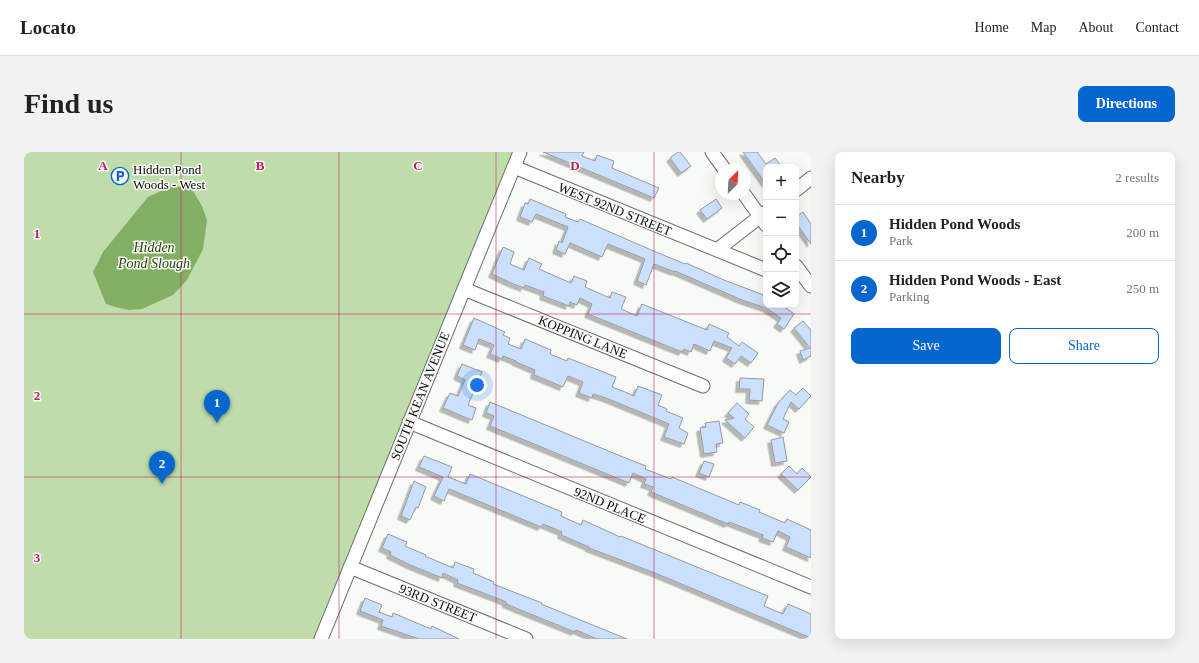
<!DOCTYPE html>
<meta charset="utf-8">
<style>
:root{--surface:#fff;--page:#f2f2f2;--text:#222;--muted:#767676;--line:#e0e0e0;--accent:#0566cf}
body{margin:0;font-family:Georgia,serif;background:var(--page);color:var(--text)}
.controls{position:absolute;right:12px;top:12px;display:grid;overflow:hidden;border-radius:8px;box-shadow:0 4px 16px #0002}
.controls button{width:36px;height:36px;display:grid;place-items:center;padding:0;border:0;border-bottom:1px solid var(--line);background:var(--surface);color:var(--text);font:20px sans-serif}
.compass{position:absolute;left:691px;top:12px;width:36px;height:36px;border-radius:50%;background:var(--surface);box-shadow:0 4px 16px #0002;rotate:24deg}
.you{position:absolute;left:453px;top:233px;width:14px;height:14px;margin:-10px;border:3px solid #fff;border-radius:50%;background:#1a73e8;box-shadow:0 0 0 6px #1a73e833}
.badge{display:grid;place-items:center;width:26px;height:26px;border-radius:50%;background:var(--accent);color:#fff;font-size:13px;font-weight:700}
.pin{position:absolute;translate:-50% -33px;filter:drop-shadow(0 1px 2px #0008)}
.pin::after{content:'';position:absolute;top:21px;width:14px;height:12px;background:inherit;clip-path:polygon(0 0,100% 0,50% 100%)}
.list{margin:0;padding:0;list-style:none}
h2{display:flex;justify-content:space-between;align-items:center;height:52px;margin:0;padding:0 16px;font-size:17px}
h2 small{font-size:13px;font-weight:400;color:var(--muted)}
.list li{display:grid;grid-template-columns:26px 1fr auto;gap:12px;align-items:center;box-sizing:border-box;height:56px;padding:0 16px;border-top:1px solid var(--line)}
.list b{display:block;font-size:15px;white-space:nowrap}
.list p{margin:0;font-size:13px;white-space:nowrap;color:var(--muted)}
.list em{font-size:13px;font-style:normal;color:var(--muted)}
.actions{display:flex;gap:8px;padding:12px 16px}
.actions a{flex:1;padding:9px 0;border:1px solid var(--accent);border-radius:8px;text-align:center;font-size:14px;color:var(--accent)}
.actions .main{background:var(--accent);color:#fff}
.icon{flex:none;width:22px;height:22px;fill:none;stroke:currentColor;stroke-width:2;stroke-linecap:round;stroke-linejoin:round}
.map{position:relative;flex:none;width:787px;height:487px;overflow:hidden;border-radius:8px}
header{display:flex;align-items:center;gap:24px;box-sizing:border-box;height:56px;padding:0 20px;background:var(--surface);border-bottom:1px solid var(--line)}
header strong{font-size:19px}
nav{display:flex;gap:22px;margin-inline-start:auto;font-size:14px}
.intro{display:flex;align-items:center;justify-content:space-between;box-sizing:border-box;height:96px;padding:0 24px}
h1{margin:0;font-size:28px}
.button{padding:10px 18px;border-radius:8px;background:var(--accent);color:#fff;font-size:14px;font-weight:700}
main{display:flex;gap:24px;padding:0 24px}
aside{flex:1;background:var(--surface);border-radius:8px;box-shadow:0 4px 16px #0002}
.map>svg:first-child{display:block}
.green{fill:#beddab}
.water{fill:#83af64}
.building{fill:#cbe0fc;stroke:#96999d;filter:url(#shadow)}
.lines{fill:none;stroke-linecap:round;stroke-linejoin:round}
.minor-casing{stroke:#6b6e6a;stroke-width:15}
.minor{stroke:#fff;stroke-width:13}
.grid{fill:none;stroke:#c2185b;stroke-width:1;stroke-opacity:0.55}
.labels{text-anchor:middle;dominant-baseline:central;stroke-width:3;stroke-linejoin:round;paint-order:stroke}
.poi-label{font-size:13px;fill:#0d0e0c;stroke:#f7faf5;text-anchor:start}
.street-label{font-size:13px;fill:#0d0e0c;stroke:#f7faf5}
.water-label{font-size:14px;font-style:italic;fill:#26420d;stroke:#f7faf5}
.grid-label{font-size:13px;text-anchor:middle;font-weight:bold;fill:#c2185b;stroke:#f7faf5;stroke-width:3;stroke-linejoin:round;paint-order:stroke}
</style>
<header>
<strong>Locato</strong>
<nav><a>Home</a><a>Map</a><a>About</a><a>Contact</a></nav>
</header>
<div class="intro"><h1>Find us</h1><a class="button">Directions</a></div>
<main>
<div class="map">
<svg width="787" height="487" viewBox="0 0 787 487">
<defs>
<filter id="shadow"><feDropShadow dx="-3.5" dy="3.5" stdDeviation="0" flood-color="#0004"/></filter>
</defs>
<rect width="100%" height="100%" fill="#f7faf5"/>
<path class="green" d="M 0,0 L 495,0 L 298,487 L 0,487 Z"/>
<path class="water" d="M 150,33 L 169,39 L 178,54 L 183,68 L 179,97 L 163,128 L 149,143 L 118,157 L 105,158 L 91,155 L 82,152 L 69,120 L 79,100 L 124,45 Z"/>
<path class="building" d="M 519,0 L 560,0 L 558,4 L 571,9 L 573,3 L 590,9 L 588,16 L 635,36 L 630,46 Z
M 654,0 L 656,0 L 667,14 L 657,21 L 646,6 Z
M 719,0 L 733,0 L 742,12 L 751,6 L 758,15 L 742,15 L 742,32 Z
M 506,47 L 542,62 L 541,65 L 554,70 L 556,67 L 632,100 L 661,112 L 662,111 L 700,128 L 742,144 L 742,153 L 758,153 L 770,162 L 760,177 L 753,172 L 757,166 L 742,156 L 718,148 L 651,119 L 651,120 L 630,112 L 622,133 L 613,129 L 621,107 L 584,92 L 578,105 L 546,91 L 541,102 L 532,98 L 535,89 L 538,91 L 544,75 L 512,62 L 508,70 L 496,65 L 501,51 L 504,52 Z
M 692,47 L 698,56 L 683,67 L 676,58 Z
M 779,60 L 787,72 L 787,92 L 772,71 L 772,65 Z
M 479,95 L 490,100 L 486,112 L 500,118 L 505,106 L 518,112 L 515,117 L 547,131 L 550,124 L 563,129 L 561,135 L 586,146 L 588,140 L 602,145 L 597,157 L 613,164 L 618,152 L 683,178 L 685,172 L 705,181 L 703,185 L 715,194 L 718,190 L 734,201 L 727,211 L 717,204 L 711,212 L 702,206 L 708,196 L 690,189 L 686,199 L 670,192 L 667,200 L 660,197 L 658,200 L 564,162 L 568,152 L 556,146 L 553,153 L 546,150 L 545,154 L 519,144 L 520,140 L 501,133 L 500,136 L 487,131 L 468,122 Z
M 450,166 L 481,180 L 479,183 L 486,186 L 484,192 L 497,197 L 501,187 L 527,198 L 526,202 L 543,209 L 544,206 L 592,225 L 588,235 L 601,240 L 610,244 L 614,234 L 638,243 L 634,253 L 643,257 L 642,259 L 659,266 L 655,276 L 664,281 L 660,292 L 640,285 L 645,272 L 582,246 L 569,242 L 568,246 L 555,241 L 559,230 L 544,224 L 539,235 L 510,223 L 511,218 L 492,210 L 492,209 L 479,204 L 478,207 L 466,202 L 470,193 L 455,187 L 451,198 L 439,193 Z
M 779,169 L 787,178 L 787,204 L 779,208 L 776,199 L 786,196 L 770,176 Z
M 438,212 L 458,220 L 444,253 L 452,256 L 448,268 L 419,256 L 426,241 L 434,244 L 441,228 L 433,224 Z
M 716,226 L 740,227 L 738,249 L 725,248 L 726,237 L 715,237 Z
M 779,236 L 787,244 L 775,257 L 767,250 L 759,267 L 765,270 L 760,281 L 743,273 L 754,251 L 766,238 L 772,243 Z
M 466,250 L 599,305 L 622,314 L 621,317 L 647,327 L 648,325 L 715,353 L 716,350 L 736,358 L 735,360 L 761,371 L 763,367 L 787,378 L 787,406 L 762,395 L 766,385 L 754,379 L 749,390 L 738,386 L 739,383 L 705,370 L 704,372 L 627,340 L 629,335 L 620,332 L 622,327 L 609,321 L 605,331 L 466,274 L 470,264 L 462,261 Z
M 713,251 L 725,262 L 721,267 L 730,275 L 721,286 L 701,268 L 710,266 L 704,261 Z
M 695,269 L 699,291 L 692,292 L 693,300 L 680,302 L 676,276 L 682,275 L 681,271 Z
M 759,285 L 763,309 L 751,311 L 747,288 Z
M 400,304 L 428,315 L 424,325 L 442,332 L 446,322 L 538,360 L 537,364 L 557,373 L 559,368 L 596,385 L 597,384 L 744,444 L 740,454 L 759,462 L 764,452 L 787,462 L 787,486 L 631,421 L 565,396 L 565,395 L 537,383 L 538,380 L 519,372 L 517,375 L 425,337 L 420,349 L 410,344 L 419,325 L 395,315 Z
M 680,309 L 690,312 L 685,325 L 675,321 Z
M 765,314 L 773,322 L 778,316 L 787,325 L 774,338 L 757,322 Z
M 390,329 L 402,335 L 394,356 L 392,355 L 386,368 L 377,364 Z
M 364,382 L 383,390 L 381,394 L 402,403 L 401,404 L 429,416 L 431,410 L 450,417 L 449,421 L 470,430 L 469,432 L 518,451 L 517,452 L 603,487 L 573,487 L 552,478 L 551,480 L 494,457 L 482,452 L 482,450 L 475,447 L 433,431 L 434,428 L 419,421 L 418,426 L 386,413 L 366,403 L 367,400 L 358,396 Z
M 341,446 L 358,453 L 355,460 L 368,465 L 369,461 L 407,477 L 408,474 L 435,487 L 395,487 L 357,474 L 359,468 L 336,459 Z"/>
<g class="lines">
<defs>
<path id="minor" d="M 688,0 L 701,18
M 490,15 L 742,118
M 772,38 L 787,26
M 720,42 L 742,73
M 693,98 L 742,60
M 772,114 L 787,134
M 440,137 L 679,234
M 385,270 L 787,435
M 326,415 L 502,487
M 297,487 L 496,0"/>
</defs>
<use href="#minor" class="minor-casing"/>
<use href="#minor" class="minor"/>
</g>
<path class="grid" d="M 157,0 L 157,487M 315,0 L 315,487M 472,0 L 472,487M 630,0 L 630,487M 0,162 L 787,162M 0,325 L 787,325"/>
<defs>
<symbol id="parking-ring" viewBox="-11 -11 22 22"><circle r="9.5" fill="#f7faf5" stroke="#0566cf" stroke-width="1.5"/><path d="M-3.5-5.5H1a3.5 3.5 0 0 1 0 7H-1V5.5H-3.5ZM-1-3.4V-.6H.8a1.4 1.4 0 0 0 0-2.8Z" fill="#0566cf"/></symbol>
</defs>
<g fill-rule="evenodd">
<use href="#parking-ring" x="86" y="14" width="20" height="20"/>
</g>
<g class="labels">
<g class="poi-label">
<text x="109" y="17">Hidden Pond<tspan x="109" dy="15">Woods - West</tspan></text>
</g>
<g class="street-label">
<text transform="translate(591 57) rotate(22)">WEST 92ND STREET</text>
<text transform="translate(559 185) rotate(22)">KOPPING LANE</text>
<text transform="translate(396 244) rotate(-68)">SOUTH KEAN AVENUE</text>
<text transform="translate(586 353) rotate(22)">92ND PLACE</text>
<text transform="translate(414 451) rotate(22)">93RD STREET</text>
</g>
<g class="water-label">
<text x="130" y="95">Hidden<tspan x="130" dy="16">Pond Slough</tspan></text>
</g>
</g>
<g class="grid-label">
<text x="79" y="18">A</text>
<text x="236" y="18">B</text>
<text x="394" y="18">C</text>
<text x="551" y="18">D</text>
<text x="13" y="86">1</text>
<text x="13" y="248">2</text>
<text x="13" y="410">3</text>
</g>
</svg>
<div class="controls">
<button>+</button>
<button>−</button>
<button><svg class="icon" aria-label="locate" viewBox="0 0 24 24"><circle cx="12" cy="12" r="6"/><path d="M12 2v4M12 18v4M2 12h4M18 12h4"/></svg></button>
<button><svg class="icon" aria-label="layers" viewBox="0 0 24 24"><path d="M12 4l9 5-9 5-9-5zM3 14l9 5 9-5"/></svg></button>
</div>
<svg class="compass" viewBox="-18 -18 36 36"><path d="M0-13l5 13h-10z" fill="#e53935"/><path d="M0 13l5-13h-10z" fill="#767676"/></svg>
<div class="you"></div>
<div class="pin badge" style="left:193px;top:271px">1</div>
<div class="pin badge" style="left:138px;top:332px">2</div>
</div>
<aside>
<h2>Nearby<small>2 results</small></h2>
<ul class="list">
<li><span class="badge">1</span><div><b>Hidden Pond Woods</b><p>Park</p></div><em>200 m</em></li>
<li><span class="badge">2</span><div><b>Hidden Pond Woods - East</b><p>Parking</p></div><em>250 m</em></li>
</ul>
<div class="actions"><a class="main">Save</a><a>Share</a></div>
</aside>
</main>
